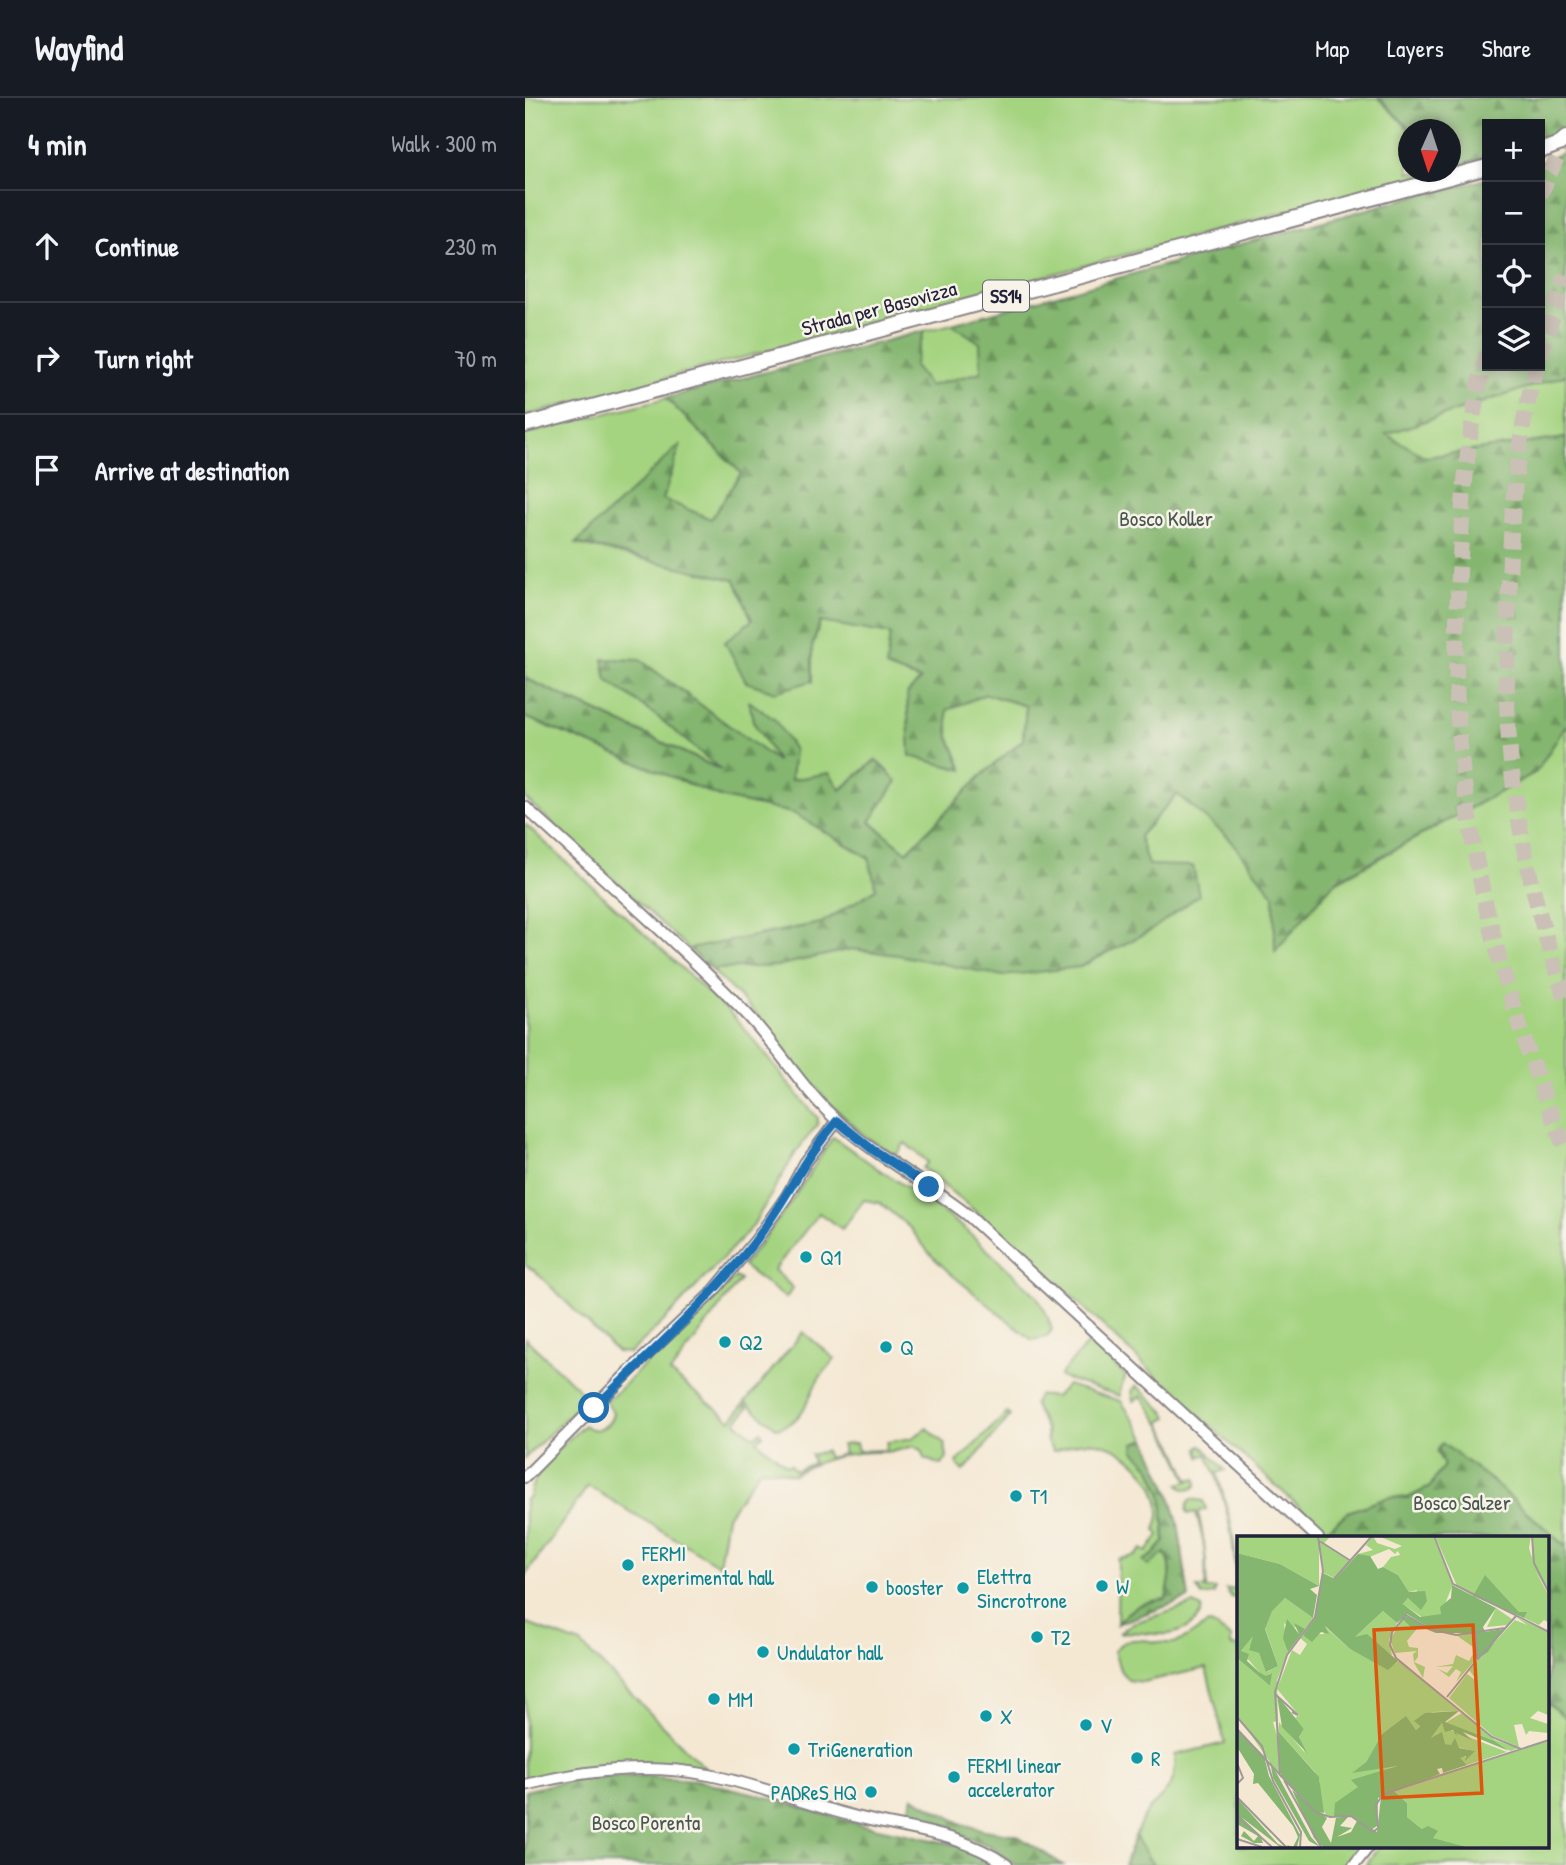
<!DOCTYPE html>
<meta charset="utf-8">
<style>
:root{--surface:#171b24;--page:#242831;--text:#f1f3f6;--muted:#9ea1a6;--line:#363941}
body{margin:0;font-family:"Patrick Hand",sans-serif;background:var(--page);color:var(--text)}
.controls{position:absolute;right:21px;top:21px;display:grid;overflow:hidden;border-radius:0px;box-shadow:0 4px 10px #0003}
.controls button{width:63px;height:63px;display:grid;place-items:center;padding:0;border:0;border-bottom:2px solid var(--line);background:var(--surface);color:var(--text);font:35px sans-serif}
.compass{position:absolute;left:873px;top:21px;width:63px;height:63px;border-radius:50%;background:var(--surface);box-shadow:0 4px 10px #0003;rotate:183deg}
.stop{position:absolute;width:21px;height:21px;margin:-16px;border:5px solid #1f6fb2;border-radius:50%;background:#fff}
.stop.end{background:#1f6fb2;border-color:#fff;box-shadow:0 2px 7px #0008}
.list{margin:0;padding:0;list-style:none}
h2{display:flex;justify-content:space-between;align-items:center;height:91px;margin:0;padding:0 28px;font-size:30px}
h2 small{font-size:23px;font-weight:400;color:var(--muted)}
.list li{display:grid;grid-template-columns:46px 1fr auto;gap:21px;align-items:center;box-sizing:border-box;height:112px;padding:0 28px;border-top:2px solid var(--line)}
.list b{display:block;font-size:26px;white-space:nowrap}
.list em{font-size:23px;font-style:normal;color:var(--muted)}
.icon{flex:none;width:38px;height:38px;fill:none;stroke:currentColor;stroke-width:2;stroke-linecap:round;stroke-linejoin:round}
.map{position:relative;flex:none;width:1041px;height:1767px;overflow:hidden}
header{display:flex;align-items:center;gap:42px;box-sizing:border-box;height:98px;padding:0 35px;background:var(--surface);border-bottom:2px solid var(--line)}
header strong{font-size:33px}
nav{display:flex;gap:38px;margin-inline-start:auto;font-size:24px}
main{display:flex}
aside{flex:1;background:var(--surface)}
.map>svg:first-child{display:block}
.grass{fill:#a5d481;stroke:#647b5e;stroke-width:2}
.forest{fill:url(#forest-firs);stroke:#536c55;stroke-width:2}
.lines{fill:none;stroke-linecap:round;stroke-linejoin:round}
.highway-tunnel{stroke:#cac0b5;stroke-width:16;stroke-dasharray:16 8;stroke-linecap:butt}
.minor-casing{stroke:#8b8587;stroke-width:14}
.major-casing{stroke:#8b8587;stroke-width:18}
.minor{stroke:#fff;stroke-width:10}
.major{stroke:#fff;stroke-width:14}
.route{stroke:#1f6fb2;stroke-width:9}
.culture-dot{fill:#0f9aa8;stroke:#f7f3e8;stroke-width:2.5}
.labels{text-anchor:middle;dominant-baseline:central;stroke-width:5;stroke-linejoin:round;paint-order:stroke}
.shield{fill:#f7f3e8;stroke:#62616f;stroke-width:2}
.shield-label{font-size:19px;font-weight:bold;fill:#22223b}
.street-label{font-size:21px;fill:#22223b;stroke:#f7f3e8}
.park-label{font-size:21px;fill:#495750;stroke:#f7f3e8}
.culture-label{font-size:21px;fill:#0d838f;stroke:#f7f3e8;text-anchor:start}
.inset-road{fill:none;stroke:#a09996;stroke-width:2}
.view{fill:#de560e;fill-opacity:0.15;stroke:#de560e;stroke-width:3.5}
.inset-edge{fill:none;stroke:#22223b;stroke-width:3.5}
</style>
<header>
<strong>Wayfind</strong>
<nav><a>Map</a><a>Layers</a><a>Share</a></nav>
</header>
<main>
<aside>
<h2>4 min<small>Walk · 300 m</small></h2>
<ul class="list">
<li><svg class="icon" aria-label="ahead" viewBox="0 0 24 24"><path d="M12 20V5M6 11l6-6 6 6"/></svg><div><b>Continue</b></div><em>230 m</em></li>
<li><svg class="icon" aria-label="right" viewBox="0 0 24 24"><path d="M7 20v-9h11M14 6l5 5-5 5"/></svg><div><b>Turn right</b></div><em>70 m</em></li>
<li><svg class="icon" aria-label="arrive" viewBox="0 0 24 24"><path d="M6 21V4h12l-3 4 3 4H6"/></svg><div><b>Arrive at destination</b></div></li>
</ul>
</aside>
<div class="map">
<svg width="1041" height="1767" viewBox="0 0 1041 1767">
<defs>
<pattern id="forest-firs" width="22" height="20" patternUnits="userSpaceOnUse" patternTransform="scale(1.75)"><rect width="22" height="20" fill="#84b66f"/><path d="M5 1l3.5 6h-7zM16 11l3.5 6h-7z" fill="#6c945c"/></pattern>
</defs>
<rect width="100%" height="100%" fill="#f7f3e8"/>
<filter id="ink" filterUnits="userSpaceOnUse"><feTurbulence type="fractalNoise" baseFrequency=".0143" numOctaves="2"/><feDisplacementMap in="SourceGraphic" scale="14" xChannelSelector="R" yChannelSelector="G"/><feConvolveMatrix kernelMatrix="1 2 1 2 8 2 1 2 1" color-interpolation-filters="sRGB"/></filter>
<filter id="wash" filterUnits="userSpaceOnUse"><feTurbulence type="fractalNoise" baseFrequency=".00686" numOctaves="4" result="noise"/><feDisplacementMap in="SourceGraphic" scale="28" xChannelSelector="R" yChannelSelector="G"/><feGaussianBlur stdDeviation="1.57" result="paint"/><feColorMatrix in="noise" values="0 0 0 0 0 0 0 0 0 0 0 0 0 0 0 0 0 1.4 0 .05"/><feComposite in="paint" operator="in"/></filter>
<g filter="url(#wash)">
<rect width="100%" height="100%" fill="#f4e8d3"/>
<path class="grass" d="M 0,0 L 853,0 L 884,31 L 884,74 L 908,74 L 0,318 Z
M 427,226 L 456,245 L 457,274 L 404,288 L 389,268 L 399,233 Z
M 1041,277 L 1041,340 L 901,359 L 860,336 Z
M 141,300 L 216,375 L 186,422 L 137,401 L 155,348 L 52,446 L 210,482 L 227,522 L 287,583 L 287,549 L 295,523 L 365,536 L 396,582 L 438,672 L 424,639 L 421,612 L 461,596 L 501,608 L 498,642 L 456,678 L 382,754 L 345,723 L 350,662 L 315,692 L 304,675 L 265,682 L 225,604 L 228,623 L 254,665 L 115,562 L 78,561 L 82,582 L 133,619 L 199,673 L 0,580 L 0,336 Z
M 0,619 L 198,700 L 268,715 L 344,760 L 352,791 L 296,825 L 164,851 L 0,700 Z
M 1041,627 L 1041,1449 L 967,1383 L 919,1367 L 905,1389 L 883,1400 L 864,1399 L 823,1414 L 801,1433 L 650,1296 L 509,1162 L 398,1070 L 403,1064 L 380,1045 L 371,1057 L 341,1039 L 306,1007 L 275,972 L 239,924 L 190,875 L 190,871 L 251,868 L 327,851 L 373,857 L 622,767 L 614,738 L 652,696 L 703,739 L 749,797 L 751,852 L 809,785 L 1011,674 Z
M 0,726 L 202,912 C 235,945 260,985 293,1020 L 292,1027 L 271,1054 L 227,1129 L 141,1221 L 105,1255 L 92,1254 L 10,1173 L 0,1167 Z
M 308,1039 L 359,1075 L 396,1098 L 440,1131 L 512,1198 L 521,1215 L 527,1232 L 521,1239 L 507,1242 L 426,1176 L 405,1156 L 385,1130 L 355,1105 L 339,1102 L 317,1131 L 294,1115 L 249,1172 L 268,1190 L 261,1200 L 218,1168 L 262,1110 Z
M 210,1179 L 215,1182 L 145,1275 L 206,1322 L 278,1234 L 310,1261 C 305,1267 300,1273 295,1279 C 282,1299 281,1324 252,1330 L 222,1306 L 220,1309 L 223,1310 L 211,1324 L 230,1339 L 236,1333 L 238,1337 L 232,1343 L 263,1368 L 265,1366 L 270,1373 L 288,1365 L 286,1357 L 300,1353 L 303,1360 L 319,1356 L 317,1347 L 331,1345 L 333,1353 L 361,1352 L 362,1344 L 387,1340 L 402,1330 L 420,1346 L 422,1359 L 417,1367 L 400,1361 L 397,1352 L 388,1348 C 370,1356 352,1353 333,1355 C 311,1357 287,1366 268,1377 L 256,1373 L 235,1371 L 202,1418 L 194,1467 L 63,1388 L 0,1478 L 0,1401 L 4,1399 C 11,1367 36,1349 59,1327 C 71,1337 86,1329 88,1314 L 81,1304 Z
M 0,1240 L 62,1299 L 0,1360 Z
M 564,1244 L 601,1278 L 595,1292 L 595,1298 L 535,1279 L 535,1277 Z
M 542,1287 L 596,1303 L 621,1341 L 610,1345 L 616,1360 L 626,1370 L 637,1397 L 640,1443 L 629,1456 L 639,1455 C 650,1469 644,1484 641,1501 C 620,1503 606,1508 592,1526 L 593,1461 L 610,1458 L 617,1451 L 622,1454 L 634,1437 L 630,1432 C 631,1428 634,1421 634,1417 C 636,1378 592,1338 554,1345 C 545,1346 538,1352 528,1353 L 522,1344 L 521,1331 L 509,1307 L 513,1297 L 530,1299 Z
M 612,1288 L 641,1315 L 643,1319 L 635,1325 L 648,1346 L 664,1382 L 671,1380 L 672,1386 C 669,1392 661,1393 656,1389 L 654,1386 L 663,1383 C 650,1352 635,1322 616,1298 L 609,1303 L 607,1293 Z
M 482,1315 L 485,1318 L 439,1373 L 433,1368 L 432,1364 Z
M 676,1347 L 700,1372 L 692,1375 L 707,1429 L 714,1491 L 713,1500 L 706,1499 L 701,1491 L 710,1491 L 711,1482 C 709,1437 700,1395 682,1356 L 675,1359 L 673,1351 Z
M 667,1401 L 678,1403 L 681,1411 L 673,1414 C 679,1439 683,1465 681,1491 L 690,1491 L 689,1496 L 677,1498 L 672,1490 L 680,1490 C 682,1465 679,1438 670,1414 L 663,1416 C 660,1410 662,1405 667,1401 Z
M 669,1506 L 677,1510 C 676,1524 658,1534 644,1536 C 627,1538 611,1532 594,1535 L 608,1525 Z
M 0,1525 L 56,1546 L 180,1670 C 119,1665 59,1665 0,1684 Z
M 684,1526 L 688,1527 L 706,1540 L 706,1548 L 714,1549 L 714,1748 L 834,1748 L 819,1767 L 628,1767 L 610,1738 C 613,1731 616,1723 620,1717 C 639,1692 652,1693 650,1657 L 700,1645 L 681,1570 L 618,1584 L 603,1582 L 595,1572 L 589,1553 C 604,1532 628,1547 648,1545 C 662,1543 671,1531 684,1526 Z
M 1022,1604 L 1041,1620 L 1041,1767 L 841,1767 L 854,1748 L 1022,1748 Z"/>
<path class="forest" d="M 854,0 L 1041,0 L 1041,29 L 1027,40 L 1015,43 L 1015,26 L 962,26 L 962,59 L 926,70 L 926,32 L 885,31 Z
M 1041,53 L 1041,277 L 861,336 L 901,359 L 1041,340 L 1041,627 L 1011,674 L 809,784 L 750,853 L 749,797 L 703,739 L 652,696 L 614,738 L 623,767 L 668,768 L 674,797 L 625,833 L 555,869 L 478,878 L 373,857 L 327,851 L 251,868 L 190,871 L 190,875 L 164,851 L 296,825 L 351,791 L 344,760 L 268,715 L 198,700 L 0,619 L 0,580 L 196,672 L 133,619 L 82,582 L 78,561 L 115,562 L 252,663 L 228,623 L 224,603 L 250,622 L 269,652 L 266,682 L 304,675 L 316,692 L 351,662 L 372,683 L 345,724 L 382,754 L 456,678 L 498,642 L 501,608 L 461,596 L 422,612 L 424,639 L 438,672 L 385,658 L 382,596 L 395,582 L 361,569 L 365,536 L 295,524 L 287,549 L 287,583 L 250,594 L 221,584 L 200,544 L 227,522 L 210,482 L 51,445 L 156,346 L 138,401 L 186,421 L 216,375 L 141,300 L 399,233 L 389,268 L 404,288 L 456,274 L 455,245 L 427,226 L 890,98 L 962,81 L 962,268 L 1015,268 L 1015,65 Z
M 621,1341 L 644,1394 L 653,1425 L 664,1500 L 592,1526 C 606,1508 620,1504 641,1501 C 644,1485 650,1469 640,1455 L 623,1468 L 618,1463 L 629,1456 L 640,1443 L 637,1397 L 626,1370 L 609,1352 L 610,1345 Z
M 917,1345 L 967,1383 L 1041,1449 L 1041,1620 L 1022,1604 L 1022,1440 L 808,1440 L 801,1433 L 823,1414 L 864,1399 L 883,1400 L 905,1389 L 919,1367 L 912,1354 Z
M 115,1678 L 171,1682 L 231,1696 L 334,1726 L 432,1747 L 473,1767 L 0,1767 L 0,1693 L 55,1679 Z
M 388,1699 L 437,1726 L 459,1732 L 491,1737 L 538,1767 L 490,1767 L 465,1748 L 414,1730 L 381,1723 Z
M 610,1738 L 628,1767 L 599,1767 Z"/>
</g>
<g filter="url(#ink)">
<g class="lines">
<path class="highway-tunnel" d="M 1015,97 L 1041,40
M 962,255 C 944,321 938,391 935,459 C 932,508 930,558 932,607 C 940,760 982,911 1041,1052
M 1015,257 L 1041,177
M 1012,268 C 991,340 986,414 984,489 C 983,526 981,563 982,601 C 984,703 1008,806 1041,903"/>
<defs>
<path id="minor" d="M 0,709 C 73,776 149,841 218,912 C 253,948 277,992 315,1025 C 355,1061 402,1085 444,1118 L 793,1440
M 0,1379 L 105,1273 L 188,1194 L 231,1142 L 262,1098 L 280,1065 L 312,1023
M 0,1687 C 60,1672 123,1665 184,1677 C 234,1687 282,1707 332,1719 C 386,1733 435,1734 482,1767
M 829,1767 L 844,1748"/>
<path id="major" d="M 1015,53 L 1034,46 L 1041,40
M 0,327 L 962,69"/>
</defs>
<use href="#minor" class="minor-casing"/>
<use href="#major" class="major-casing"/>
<use href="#minor" class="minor"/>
<use href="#major" class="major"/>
</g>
</g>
<g class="lines" filter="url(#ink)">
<path class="route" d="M 69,1310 C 124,1257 181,1206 228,1146 C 259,1106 279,1060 312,1023 L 348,1052 L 404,1089"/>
</g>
<g class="culture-dot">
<circle cx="281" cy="1159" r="7"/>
<circle cx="200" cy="1244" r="7"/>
<circle cx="361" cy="1249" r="7"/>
<circle cx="491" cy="1398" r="7"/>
<circle cx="103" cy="1467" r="7"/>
<circle cx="577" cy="1488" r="7"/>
<circle cx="347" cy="1489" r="7"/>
<circle cx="438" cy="1490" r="7"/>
<circle cx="512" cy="1539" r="7"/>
<circle cx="238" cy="1554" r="7"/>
<circle cx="189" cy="1601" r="7"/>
<circle cx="461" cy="1618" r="7"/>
<circle cx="561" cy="1627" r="7"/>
<circle cx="269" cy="1651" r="7"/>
<circle cx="612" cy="1660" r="7"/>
<circle cx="429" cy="1679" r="7"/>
<circle cx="346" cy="1694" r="7"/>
</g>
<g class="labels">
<rect class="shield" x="458" y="182.5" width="46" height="31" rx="5"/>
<g class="shield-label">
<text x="481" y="198">SS14</text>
</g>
<g class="street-label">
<text transform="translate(354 210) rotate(-15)">Strada per Basovizza</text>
</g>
<g class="park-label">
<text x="641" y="420">Bosco Koller</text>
<text x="937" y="1404">Bosco Salzer</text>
<text x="121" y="1724">Bosco Porenta</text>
</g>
<g class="culture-label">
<text x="295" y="1159">Q1</text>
<text x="214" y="1244">Q2</text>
<text x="375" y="1249">Q</text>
<text x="505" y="1398">T1</text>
<text x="117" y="1455">FERMI<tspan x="117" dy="24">experimental hall</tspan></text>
<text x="452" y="1478">Elettra<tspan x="452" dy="24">Sincrotrone</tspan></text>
<text x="591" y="1488">W</text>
<text x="361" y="1489">booster</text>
<text x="526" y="1539">T2</text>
<text x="252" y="1554">Undulator hall</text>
<text x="203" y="1601">MM</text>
<text x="475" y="1618">X</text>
<text x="575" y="1627">V</text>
<text x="283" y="1651">TriGeneration</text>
<text x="626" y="1660">R</text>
<text x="443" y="1667">FERMI linear<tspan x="443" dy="24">accelerator</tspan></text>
<text x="332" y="1694" text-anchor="end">PADReS HQ</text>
</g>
</g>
<g transform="translate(712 1438)">
<rect width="312" height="312" fill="#f4e8d3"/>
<path d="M 0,0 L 94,0 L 87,7 L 82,3 L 82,50 L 43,28 L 0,17 ZM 136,0 L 140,7 L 158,13 L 165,10 L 141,0 L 196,0 L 216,48 L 204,78 L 189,84 L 166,68 L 171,62 L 178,65 L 180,54 L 172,56 L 161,39 L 146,31 L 154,21 L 163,19 L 161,15 L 158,18 L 152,13 L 130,22 L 121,18 L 136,14 L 129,9 ZM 198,0 L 294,0 L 292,12 L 295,22 L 296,0 L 311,0 L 311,55 L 299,36 L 311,58 L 311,86 L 307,84 L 302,89 L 287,82 L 258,50 L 236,60 L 220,50 ZM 82,5 L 114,25 L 97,42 L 87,37 ZM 48,62 L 76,82 L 68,93 L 57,91 L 62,99 L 47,87 L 51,116 L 40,144 L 41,185 L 36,186 L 44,214 L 44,242 L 0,179 L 0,122 L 33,150 L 34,137 L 29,141 L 22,136 L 4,115 L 16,99 L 18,106 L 12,112 L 22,117 L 30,136 L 41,130 L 28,92 L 35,74 ZM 259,72 L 275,83 L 271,89 L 250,91 ZM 146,75 L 160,87 L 152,104 L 155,119 L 118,101 ZM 279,81 L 311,96 L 311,179 L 301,175 L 293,182 L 311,188 L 311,197 L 292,195 L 289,199 L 285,188 L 277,189 L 282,211 L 256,200 L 212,162 L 230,138 L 241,146 L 232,134 L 278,84 L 290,89 ZM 165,83 L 178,95 L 170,105 L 172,111 L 181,112 L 181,121 L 177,126 L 188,131 L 186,142 L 177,127 L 176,118 L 180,115 L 158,117 L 153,104 ZM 87,90 L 113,113 L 151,132 L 162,125 L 222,175 L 195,176 L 179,194 L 169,181 L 145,198 L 129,226 L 117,236 L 161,229 L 120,244 L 121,251 L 97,280 L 90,280 L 82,268 L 83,245 L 78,236 L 41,195 L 42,186 L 68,217 L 62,201 L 67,193 L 58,182 L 62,179 L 40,153 L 55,114 L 63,119 L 70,108 L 63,102 L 66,99 L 87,98 ZM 238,97 L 240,122 L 219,146 L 224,136 L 219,133 L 212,141 L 201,133 L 210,137 L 216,130 L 198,131 L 216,128 L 219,119 L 232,125 L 239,113 L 219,99 ZM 225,177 L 258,204 L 281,212 L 274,215 L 208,187 ZM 205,187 L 211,193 L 270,216 L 230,229 L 222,223 L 225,218 L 230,223 L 237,215 L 207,208 L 200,196 L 202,201 L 194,202 ZM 311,205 L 311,311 L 213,310 L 195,302 L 200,296 L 185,293 L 170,281 L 170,267 L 157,255 Z" fill="#a5d481"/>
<path d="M 0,17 L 43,28 L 82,50 L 73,53 L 80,59 L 76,82 L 48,62 L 35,75 L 28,93 L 41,130 L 29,136 L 22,117 L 12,114 L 16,100 L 4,115 L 12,118 L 10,125 L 22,136 L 29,140 L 35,137 L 33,150 L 0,122 ZM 121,18 L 133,20 L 141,33 L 146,31 L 161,39 L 172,56 L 188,55 L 190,65 L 184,74 L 171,62 L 166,68 L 183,81 L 204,78 L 203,71 L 214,62 L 215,49 L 259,72 L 246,91 L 248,96 L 266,93 L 251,116 L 240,123 L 239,97 L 199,97 L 181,90 L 178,95 L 165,83 L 170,80 L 191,91 L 170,78 L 160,87 L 146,75 L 118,101 L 130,98 L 161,125 L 151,134 L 113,113 L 88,90 L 92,98 L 84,96 L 75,106 L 66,99 L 78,82 L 86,37 L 98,43 ZM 248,39 L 282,76 L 290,76 L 287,82 L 236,60 ZM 50,83 L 62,98 L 57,87 L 68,93 L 51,116 L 46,102 ZM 40,159 L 67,193 L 62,201 L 70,217 L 45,191 ZM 222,175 L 208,186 L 257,205 L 272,215 L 226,196 L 235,204 L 219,197 L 220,201 L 216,194 L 208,196 L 205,187 L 194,202 L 205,196 L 208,208 L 214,209 L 218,202 L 222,212 L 238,215 L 228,225 L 229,220 L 223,222 L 230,229 L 206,237 L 205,232 L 200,233 L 203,238 L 141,262 L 140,290 L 134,294 L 115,280 L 97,280 L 98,267 L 121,251 L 114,244 L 160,230 L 115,237 L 129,226 L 145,198 L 169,180 L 179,194 L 183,190 L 177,185 L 188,177 ZM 0,194 L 27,220 L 32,240 L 63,299 L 60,311 L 51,311 L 50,309 L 56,311 L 61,301 L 56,290 L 21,247 L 16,248 L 17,238 L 0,211 ZM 41,195 L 82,241 L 87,277 L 80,276 L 44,240 ZM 33,225 L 74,301 L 83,311 L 72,305 L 36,242 ZM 55,254 L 90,282 L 85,291 L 94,307 L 99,282 L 112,280 L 103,290 L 115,292 L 100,301 L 114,296 L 121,283 L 140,296 L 144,261 L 157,255 L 170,267 L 170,281 L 185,293 L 191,290 L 201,295 L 196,302 L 229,311 L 86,311 L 77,302 ZM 0,262 L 41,308 L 48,311 L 43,311 L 4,281 L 23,299 L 26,307 L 17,307 L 4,300 L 7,295 L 17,305 L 21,300 L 0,288 Z" fill="#84b66f"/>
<path class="inset-road" d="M 197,0 L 216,48 L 312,96M 295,0 L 297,27 L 312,57M 81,4 L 114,25M 97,43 L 135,0M 268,92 L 219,99 L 193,93 L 169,79 L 155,96 L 153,109 L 159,122 L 255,201 L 284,213M 239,96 L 240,122M 240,124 L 279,80M 38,158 L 61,179 L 55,176M 210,161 L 238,126M 0,181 L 25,210 L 36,245 L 64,296 L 63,311M 0,193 L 78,276 L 93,281 L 114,280 L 136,296 L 141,292 L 139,269 L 146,258 L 312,204M 0,227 L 6,242 L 0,248M 43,237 L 38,156 L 50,119 L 78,81 L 86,35 L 81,0M 47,244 L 84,311M 0,261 L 49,311M 0,280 L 35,311M 0,303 L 25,311"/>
<path class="view" d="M 236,89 L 245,257 L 146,262 L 137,94 Z"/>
<rect width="312" height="312" class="inset-edge"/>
</g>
</svg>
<div class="controls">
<button>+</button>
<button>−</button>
<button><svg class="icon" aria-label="locate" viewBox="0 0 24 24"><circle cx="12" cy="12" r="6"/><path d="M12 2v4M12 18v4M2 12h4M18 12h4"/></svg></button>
<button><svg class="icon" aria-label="layers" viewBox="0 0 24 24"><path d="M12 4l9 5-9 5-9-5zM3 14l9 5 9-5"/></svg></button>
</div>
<svg class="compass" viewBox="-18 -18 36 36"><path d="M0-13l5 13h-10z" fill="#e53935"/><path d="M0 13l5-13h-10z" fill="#9ea1a6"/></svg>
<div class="stop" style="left:69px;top:1310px"></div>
<div class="stop end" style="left:404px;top:1089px"></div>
</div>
</main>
